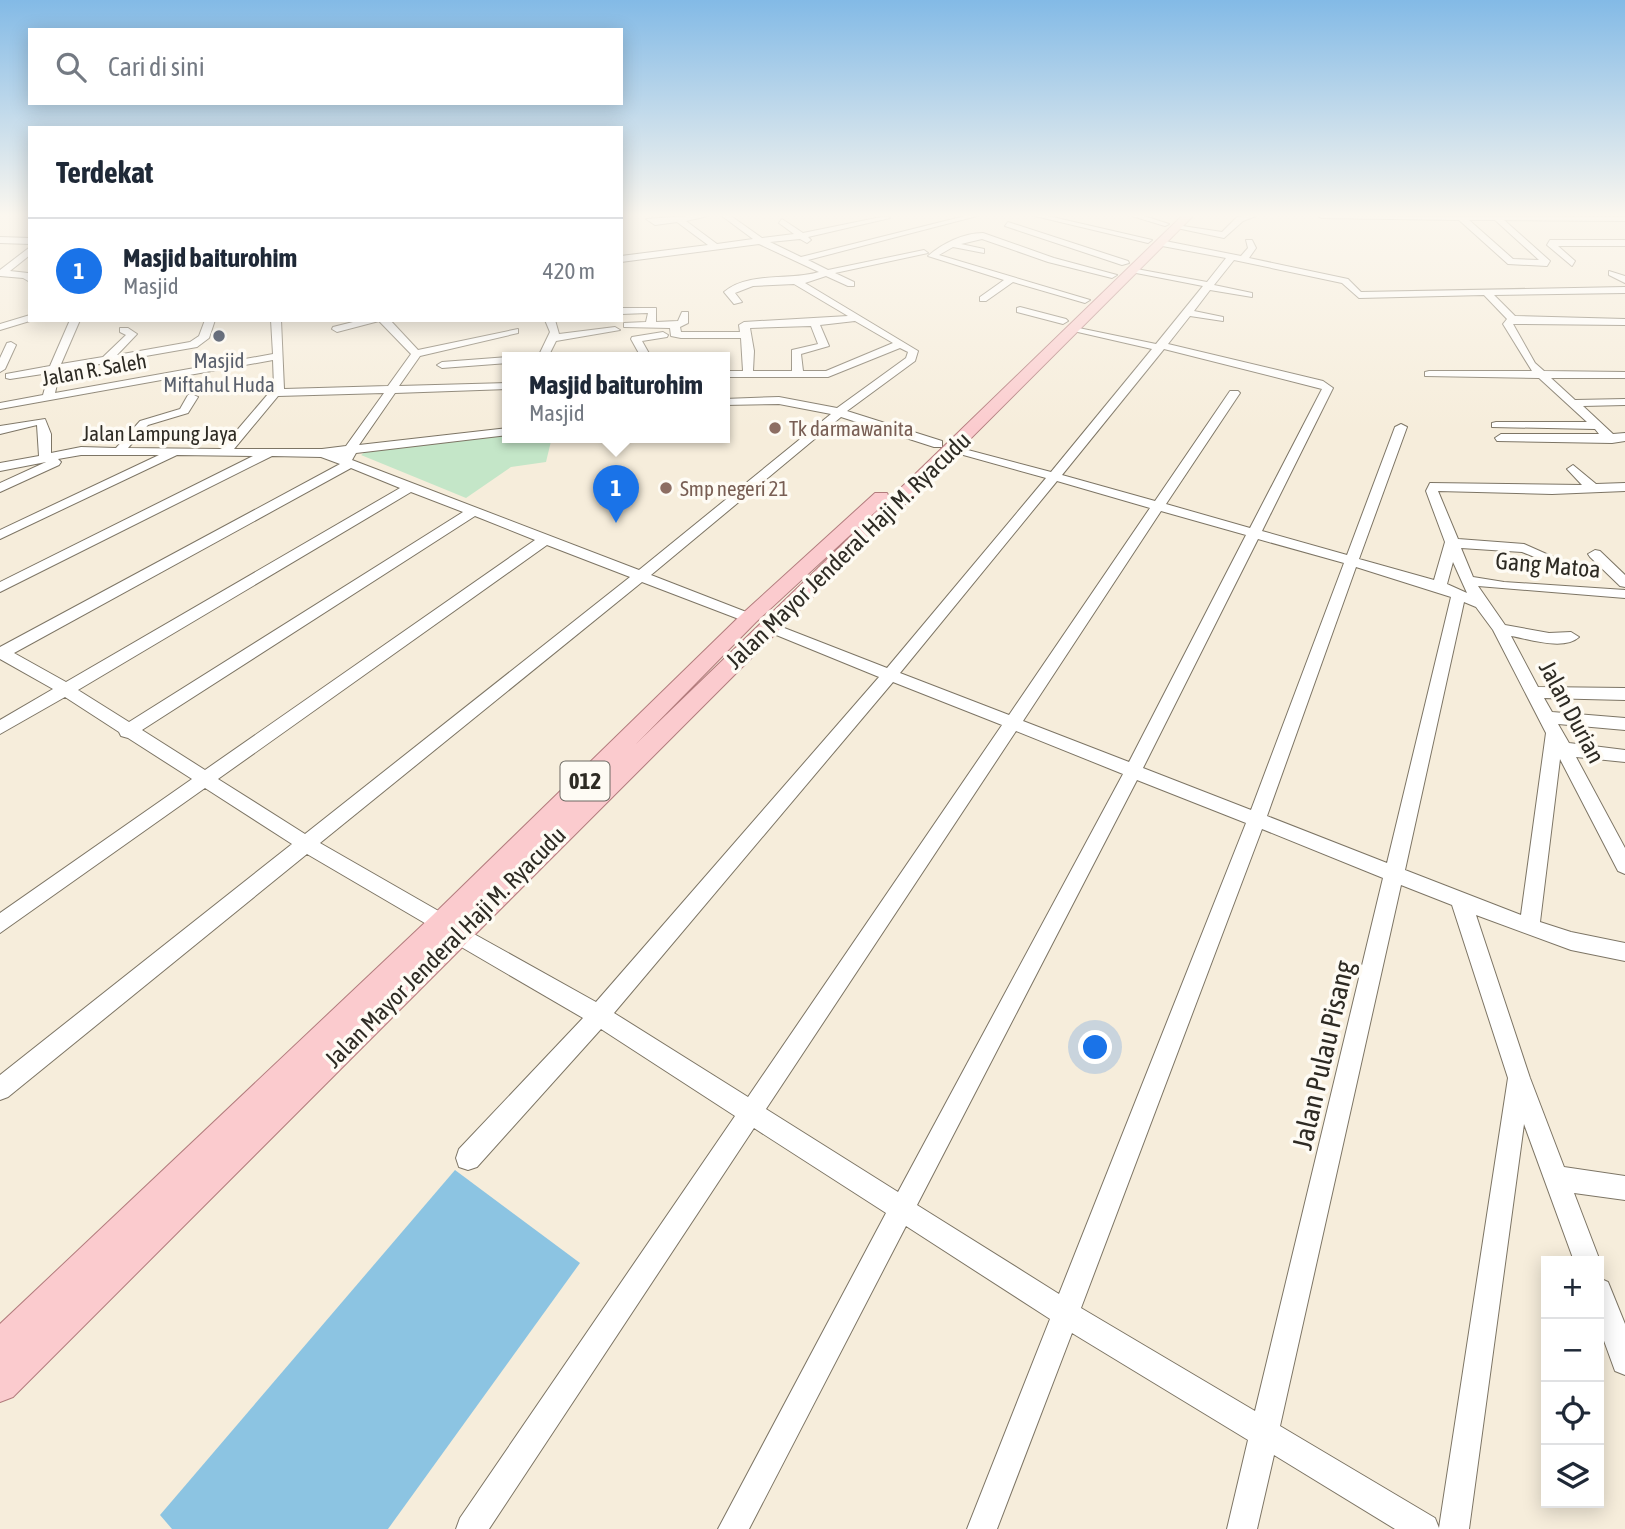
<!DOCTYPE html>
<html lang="id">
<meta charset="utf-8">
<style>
:root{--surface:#fff;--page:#f2f2f3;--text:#1f2937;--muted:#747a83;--line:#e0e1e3;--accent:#1a73e8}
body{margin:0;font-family:"Asap Condensed",sans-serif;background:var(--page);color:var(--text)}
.controls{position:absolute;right:21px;bottom:21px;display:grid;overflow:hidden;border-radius:0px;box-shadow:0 4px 18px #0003}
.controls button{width:63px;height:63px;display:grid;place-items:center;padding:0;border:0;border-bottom:2px solid var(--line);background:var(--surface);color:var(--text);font:35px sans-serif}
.you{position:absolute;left:1096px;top:1048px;width:24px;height:24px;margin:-18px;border:5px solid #fff;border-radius:50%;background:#1a73e8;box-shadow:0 0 0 10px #1a73e833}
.badge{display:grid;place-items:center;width:46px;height:46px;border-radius:50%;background:var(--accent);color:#fff;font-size:23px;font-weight:700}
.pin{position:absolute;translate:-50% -58px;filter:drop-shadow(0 2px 4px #0008)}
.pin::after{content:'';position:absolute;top:37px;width:24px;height:21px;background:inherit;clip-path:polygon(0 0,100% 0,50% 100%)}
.popup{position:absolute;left:502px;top:352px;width:228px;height:91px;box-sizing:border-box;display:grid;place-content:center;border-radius:0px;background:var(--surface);filter:drop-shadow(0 2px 5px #0005);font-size:23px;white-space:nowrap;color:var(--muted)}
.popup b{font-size:26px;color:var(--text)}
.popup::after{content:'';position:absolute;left:50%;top:100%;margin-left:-14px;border:14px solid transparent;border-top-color:var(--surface)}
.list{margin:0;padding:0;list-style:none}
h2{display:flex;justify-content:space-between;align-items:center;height:91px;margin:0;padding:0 28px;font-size:30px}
h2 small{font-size:23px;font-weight:400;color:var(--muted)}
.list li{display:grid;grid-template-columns:46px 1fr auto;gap:21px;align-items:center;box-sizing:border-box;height:105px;padding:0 28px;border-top:2px solid var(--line)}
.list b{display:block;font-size:26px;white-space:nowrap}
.list p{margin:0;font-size:23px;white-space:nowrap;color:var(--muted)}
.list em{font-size:23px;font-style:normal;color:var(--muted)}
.icon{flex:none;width:38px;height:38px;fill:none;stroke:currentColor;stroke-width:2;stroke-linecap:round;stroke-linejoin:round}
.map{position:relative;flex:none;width:1625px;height:1529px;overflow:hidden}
.search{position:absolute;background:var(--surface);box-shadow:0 4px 18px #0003;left:28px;top:28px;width:595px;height:77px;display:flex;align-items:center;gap:18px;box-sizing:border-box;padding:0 24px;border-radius:0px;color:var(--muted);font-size:26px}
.panel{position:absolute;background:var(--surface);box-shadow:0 4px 18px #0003;left:28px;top:126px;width:595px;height:196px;border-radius:0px}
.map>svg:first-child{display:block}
.green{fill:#c4e6c8}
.water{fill:#8cc4e2}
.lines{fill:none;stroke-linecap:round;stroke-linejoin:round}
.minor-casing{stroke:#7d7565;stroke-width:2}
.major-casing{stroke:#b27c7d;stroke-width:2}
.minor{fill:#fff;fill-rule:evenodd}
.major{fill:#fbcbce;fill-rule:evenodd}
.worship-dot{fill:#6b7280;stroke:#fefbf4;stroke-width:2.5}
.education-dot{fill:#8d6e63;stroke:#fefbf4;stroke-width:2.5}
.labels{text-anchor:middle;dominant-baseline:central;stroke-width:7;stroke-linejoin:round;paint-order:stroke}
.far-worship-label{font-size:21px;fill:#5b616d;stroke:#fefbf4}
.far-street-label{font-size:21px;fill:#2e2b24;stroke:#fefbf4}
.far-education-label{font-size:21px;fill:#785e54;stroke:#fefbf4;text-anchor:start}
.shield{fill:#fefbf4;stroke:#6c6962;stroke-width:2}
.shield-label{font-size:23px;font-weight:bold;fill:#2e2b24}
.street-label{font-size:24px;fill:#2e2b24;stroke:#fefbf4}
.near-street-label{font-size:28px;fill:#2e2b24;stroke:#fefbf4}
</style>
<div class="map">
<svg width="1625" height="1529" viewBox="0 0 1625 1529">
<rect width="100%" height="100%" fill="#f6eddb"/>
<path class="green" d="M 507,432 L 508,437 L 552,437 L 546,462 L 511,467 L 466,498 L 361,455 L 368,450 Z"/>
<path class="water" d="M 455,1170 L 580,1263 L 388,1529 L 172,1529 L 160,1515 Z"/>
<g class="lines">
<defs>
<path id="minor" d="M 687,216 L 708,216 L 686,221 L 717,244 L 753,239 L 722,216 L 731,216 L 762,238 L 794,234 L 779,223 L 782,219 L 803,233 L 886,216 L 890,218 L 808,237 L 811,240 L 807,243 L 800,239 L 770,242 L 801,257 L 965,216 L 977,216 L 808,260 L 828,270 L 924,250 L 928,253 L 835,273 L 854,282 L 854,286 L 848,286 L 826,276 L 805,283 L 918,351 L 915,361 L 847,411 L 942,441 L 942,447 L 934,447 L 841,417 L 651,575 L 754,615 L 756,618 L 754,621 L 744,621 L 642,582 L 320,843 L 449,917 L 452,923 L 449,929 L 442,932 L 435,929 L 307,854 L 8,1097 L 0,1100 L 0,1075 L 292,844 L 205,788 L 0,933 L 0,913 L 192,779 L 128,738 L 121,736 L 119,732 L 65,697 L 0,734 L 0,720 L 53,689 L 0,659 L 0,647 L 340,464 L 321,457 L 272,456 L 0,592 L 0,582 L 253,456 L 177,455 L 0,539 L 0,530 L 159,455 L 81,455 L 58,459 L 61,462 L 59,465 L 0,492 L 0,483 L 46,462 L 0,471 L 0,463 L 39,456 L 37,425 L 0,434 L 0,426 L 45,419 L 51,434 L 51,453 L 81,447 L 116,448 L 140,421 L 180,409 L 188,395 L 192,394 L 198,397 L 188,413 L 148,425 L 128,448 L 221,449 L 274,387 L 273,360 L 0,409 L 0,403 L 43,395 L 49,373 L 10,379 L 6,378 L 6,374 L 50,366 L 70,320 L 80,320 L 61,364 L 103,357 L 126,335 L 120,332 L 120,328 L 128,328 L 137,334 L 117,355 L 190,342 L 199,336 L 205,320 L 215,320 L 209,338 L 197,347 L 60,371 L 55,393 L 273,354 L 271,320 L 281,320 L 284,389 L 388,386 L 411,354 L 379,321 L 337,332 L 332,329 L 333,327 L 361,320 L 390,320 L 418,350 L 518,329 L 518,333 L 420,356 L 399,386 L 508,383 L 508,389 L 395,393 L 359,445 L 508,428 L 508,435 L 356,453 L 352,460 L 639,570 L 831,414 L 779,404 L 724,405 L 724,399 L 779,397 L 837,408 L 906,358 L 908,352 L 900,348 L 828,377 L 724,377 L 724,371 L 743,371 L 741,338 L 681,338 L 671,336 L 670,328 L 624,327 L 624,323 L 646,322 L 648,313 L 621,314 L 621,308 L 656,308 L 656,322 L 678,321 L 682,312 L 688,312 L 688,323 L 680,327 L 681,332 L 740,332 L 739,325 L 744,322 L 848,316 L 794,284 L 753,286 L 735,293 L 742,302 L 734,304 L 724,292 C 749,271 789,281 819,272 L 759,244 L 621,262 L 621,256 L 708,245 L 677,222 L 655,225 L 646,219 ZM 855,321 L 893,343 L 826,371 L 803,371 L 801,354 L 829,346 L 820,325 ZM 811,326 L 818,344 L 792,350 L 792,371 L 753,371 L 754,351 L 750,328 ZM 384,393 L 346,446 L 322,449 L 234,449 L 278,396 ZM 351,468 L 400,488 L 66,682 L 14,653 ZM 411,492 L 463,512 L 129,722 L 78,690 ZM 475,516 L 535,540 L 205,770 L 142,730 ZM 547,545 L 630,577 L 305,834 L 218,779 Z
M 1035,216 L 1048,216 L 1152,240 L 1148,243 Z
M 1132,216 L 1144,216 L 1169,224 L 1165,226 Z
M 1244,216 L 1256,216 L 1243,221 L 1224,238 L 1172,227 L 1176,225 L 1222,232 L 1237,217 Z
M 1318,216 L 1625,217 L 1625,221 L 1504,220 L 1550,261 L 1547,266 L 1508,264 L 1459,220 L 1322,218 ZM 1469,220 L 1495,220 L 1539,260 L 1513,259 Z
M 1008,222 L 1128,261 L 1129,263 L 1122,265 L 1005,226 Z
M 983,233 L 1054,258 L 1117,275 L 1112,278 L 1048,262 L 982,239 L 961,244 L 984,249 L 984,253 L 953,247 L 939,255 L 1090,300 L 1085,303 L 1013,282 L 986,301 L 980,301 L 980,297 L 1004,280 L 928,256 C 942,244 963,233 983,233 Z
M 0,237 L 30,238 L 30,244 L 0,243 Z
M 1160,240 L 1241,256 L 1248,248 L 1246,240 L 1252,240 L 1256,248 L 1249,258 L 1348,279 L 1361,292 L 1625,287 L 1625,293 L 1494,295 L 1515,316 L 1625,319 L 1625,325 L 1513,324 L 1535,363 L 1544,371 L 1625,372 L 1625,378 L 1551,378 L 1575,400 L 1625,399 L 1625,405 L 1583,406 L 1613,434 L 1625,433 L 1625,441 L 1612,443 L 1497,441 L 1495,438 L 1501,434 L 1599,434 L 1595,429 L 1492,427 L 1492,423 L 1496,422 L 1587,422 L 1539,378 L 1425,376 L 1425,372 L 1429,371 L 1532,371 L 1503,324 L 1507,319 L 1484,295 L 1359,298 L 1342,283 L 1234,260 L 1214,285 L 1252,293 L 1252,297 L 1210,290 L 1194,311 L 1223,317 L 1223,321 L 1190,316 L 1168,344 L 1323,381 L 1333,388 L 1262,531 L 1347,555 L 1395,427 L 1401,424 L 1407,427 L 1359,559 L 1434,580 L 1445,542 L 1426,491 L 1430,483 L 1582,485 L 1567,469 L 1573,465 L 1596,484 L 1625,483 L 1625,491 L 1552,494 L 1438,491 L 1458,539 L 1524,544 L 1569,564 L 1562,568 L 1522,552 L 1461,548 L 1473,577 L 1504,582 L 1625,590 L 1625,598 L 1478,586 L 1505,625 L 1549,633 L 1571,632 L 1579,637 C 1564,651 1529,639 1511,636 L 1538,687 L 1625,688 L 1625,700 L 1544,698 L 1552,712 L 1625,718 L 1625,730 L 1558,724 L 1569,743 L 1625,750 L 1625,762 L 1576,757 L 1625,848 L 1625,874 L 1618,871 L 1560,759 L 1540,922 L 1571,932 L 1625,943 L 1625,961 L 1571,950 L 1476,915 L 1530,1078 L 1564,1167 L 1625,1176 L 1625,1200 L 1574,1193 L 1600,1261 L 1599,1264 L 1599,1261 L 1574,1261 L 1524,1124 L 1469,1529 L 1395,1529 L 1274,1455 L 1257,1529 L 1227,1529 L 1248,1440 L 1072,1333 L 997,1529 L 967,1529 L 1050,1319 L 906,1226 L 749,1529 L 718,1529 L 886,1213 L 754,1128 L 489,1529 L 456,1529 L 460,1518 L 735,1116 L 601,1029 L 477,1167 L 468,1170 L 459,1167 L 456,1158 L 459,1149 L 583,1018 L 451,941 L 448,935 L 451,929 L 458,926 L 465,929 L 596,1002 L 879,677 L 764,630 L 761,627 L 764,624 L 774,624 L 887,668 L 1046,478 L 949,451 L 949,445 L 1051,472 L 1152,349 L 1069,330 L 1069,326 L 1156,344 L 1203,286 L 1131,272 L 1131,268 L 1207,282 L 1226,258 L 1157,245 ZM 1164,349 L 1322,389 L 1250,528 L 1166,504 L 1240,393 L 1238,391 L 1230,391 L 1155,501 L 1062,475 ZM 1057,481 L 1150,508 L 1009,715 L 900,673 ZM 1161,511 L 1246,535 L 1129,762 L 1023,721 ZM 1258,539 L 1344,563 L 1251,810 L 1143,768 ZM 1453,562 L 1467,593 L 1447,584 ZM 1356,567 L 1451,597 L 1387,863 L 1267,816 ZM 1464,602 L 1476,607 L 1493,630 L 1546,733 L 1521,915 L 1405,870 ZM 893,682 L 1002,725 L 748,1097 L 614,1013 ZM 1016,731 L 1123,774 L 898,1192 L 766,1109 ZM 1137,780 L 1246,823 L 1059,1294 L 917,1205 ZM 1262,829 L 1383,878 L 1255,1411 L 1081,1308 ZM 1401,885 L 1452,905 L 1508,1078 L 1439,1528 L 1435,1518 L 1280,1426 Z
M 1550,240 L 1625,240 L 1625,246 L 1558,246 L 1575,261 L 1572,266 L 1547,245 Z
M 30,247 L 30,255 L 10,271 L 28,273 L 30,282 L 23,278 L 0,276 L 0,270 Z
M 1609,271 L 1625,276 L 1625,283 L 1609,275 Z
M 1020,307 L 1066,319 L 1068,321 L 1063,324 L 1017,312 L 1017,308 Z
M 30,315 L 30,320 L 33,320 L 0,330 L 0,324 Z
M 545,320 L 555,320 L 559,334 L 615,327 L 620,330 L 556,341 L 548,357 L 538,357 L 550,332 Z
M 663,332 L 668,335 L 667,337 L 642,341 L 651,357 L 641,357 L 631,339 L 632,337 Z
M 11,342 L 16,345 L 5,369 L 0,372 L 0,358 L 7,343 Z
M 508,357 L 508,363 L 442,368 L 437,365 L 442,362 Z
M 1595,550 L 1600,551 L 1625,575 L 1625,587 L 1620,586 L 1590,557 L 1588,554 Z
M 1599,1278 L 1608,1282 L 1625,1324 L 1625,1375 L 1615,1371 L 1599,1327 Z"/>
<path id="major" d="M 1182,216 L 1193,216 L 13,1397 L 0,1402 L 0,1324 L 433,915 L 742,614 L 875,493 L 887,493 L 889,497 L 887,501 L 756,622 L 636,744 Z"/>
</defs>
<use href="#minor" class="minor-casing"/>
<use href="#major" class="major-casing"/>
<use href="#minor" class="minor"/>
<use href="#major" class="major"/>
</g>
<linearGradient id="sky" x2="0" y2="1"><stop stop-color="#83bae6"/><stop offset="0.5" stop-color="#fbf7ef"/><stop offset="1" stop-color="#fbf7ef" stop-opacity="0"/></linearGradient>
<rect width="1625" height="430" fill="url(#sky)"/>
<circle class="worship-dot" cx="219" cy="336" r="7"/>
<g class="education-dot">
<circle cx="775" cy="428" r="7"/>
<circle cx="666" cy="488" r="7"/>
</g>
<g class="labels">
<g class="far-worship-label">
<text x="219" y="360">Masjid<tspan x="219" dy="24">Miftahul Huda</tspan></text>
</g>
<g class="far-street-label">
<text transform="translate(94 369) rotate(-10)">Jalan R. Saleh</text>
<text x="160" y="433">Jalan Lampung Jaya</text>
</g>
<g class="far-education-label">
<text x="789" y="428">Tk darmawanita</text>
<text x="680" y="488">Smp negeri 21</text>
</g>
<rect class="shield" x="560.5" y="761.5" width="49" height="39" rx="5"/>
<g class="shield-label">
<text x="585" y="781">012</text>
</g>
<g class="street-label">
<text transform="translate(848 550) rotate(-44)">Jalan Mayor Jenderal Haji M. Ryacudu</text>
<text transform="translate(1548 565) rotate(5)">Gang Matoa</text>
<text transform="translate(1572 712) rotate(62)">Jalan Durian</text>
<text transform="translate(445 947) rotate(-45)">Jalan Mayor Jenderal Haji M. Ryacudu</text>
</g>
<g class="near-street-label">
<text transform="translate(1323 1055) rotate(-77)">Jalan Pulau Pisang</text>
</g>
</g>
</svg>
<div class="controls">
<button>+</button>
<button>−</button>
<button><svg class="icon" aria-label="locate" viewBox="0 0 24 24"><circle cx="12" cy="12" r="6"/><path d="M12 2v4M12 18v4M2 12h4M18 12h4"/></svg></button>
<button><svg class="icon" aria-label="layers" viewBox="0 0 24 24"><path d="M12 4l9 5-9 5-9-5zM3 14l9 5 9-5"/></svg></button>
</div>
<div class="you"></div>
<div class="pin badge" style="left:616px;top:523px">1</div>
<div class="popup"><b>Masjid baiturohim</b>Masjid</div>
<div class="search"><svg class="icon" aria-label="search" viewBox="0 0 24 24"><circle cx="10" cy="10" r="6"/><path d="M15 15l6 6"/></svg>Cari di sini</div>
<section class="panel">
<h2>Terdekat<small></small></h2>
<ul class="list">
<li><span class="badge">1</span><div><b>Masjid baiturohim</b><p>Masjid</p></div><em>420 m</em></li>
</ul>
</section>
</div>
